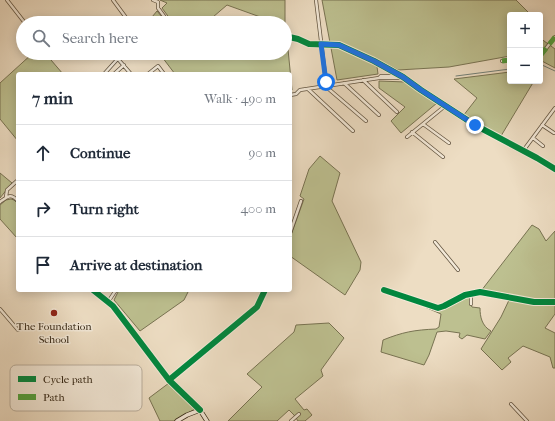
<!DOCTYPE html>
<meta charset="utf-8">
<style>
:root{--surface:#fff;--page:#f6f6f7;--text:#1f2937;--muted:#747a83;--line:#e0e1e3}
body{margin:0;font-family:"IM FELL French Canon",serif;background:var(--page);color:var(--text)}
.controls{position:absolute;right:12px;top:12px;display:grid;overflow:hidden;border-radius:4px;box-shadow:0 2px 10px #0003}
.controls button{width:36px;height:36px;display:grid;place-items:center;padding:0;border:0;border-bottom:1px solid var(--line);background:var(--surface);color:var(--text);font:20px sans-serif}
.stop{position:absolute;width:12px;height:12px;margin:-9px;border:3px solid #1a73e8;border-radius:50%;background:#fff}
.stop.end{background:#1a73e8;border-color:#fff;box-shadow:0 1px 4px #0008}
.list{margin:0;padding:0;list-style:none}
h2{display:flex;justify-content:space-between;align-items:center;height:52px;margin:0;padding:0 16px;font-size:17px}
h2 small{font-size:13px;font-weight:400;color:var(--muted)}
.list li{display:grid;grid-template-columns:26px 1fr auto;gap:12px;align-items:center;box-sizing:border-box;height:56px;padding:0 16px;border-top:1px solid var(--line)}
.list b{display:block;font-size:15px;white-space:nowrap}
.list em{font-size:13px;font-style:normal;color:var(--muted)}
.icon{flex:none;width:22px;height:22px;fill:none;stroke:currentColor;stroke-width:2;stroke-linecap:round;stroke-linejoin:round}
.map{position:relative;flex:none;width:555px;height:421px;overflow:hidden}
.search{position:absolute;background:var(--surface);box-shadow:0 2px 10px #0003;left:16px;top:16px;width:276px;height:44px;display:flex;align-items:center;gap:10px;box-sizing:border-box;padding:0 14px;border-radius:22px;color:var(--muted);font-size:15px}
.panel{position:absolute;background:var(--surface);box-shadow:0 2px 10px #0003;left:16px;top:72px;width:276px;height:220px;border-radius:4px}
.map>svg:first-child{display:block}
.green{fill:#bdc090;stroke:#787352}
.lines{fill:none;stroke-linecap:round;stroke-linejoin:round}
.stream{stroke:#717f77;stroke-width:1}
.street-casing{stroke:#625440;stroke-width:4}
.secondary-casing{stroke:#342614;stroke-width:5}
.street{stroke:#f3e9d8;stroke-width:2.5}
.secondary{stroke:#f3e9d8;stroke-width:3.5}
.quiet{stroke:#53a33f;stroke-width:5;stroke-dasharray:10 5;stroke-linecap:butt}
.cycleway-casing{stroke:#f3e9d8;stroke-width:8}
.cycleway{stroke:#00873e;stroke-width:6}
.route{stroke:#1a73e8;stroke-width:5}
.poi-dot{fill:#8f2418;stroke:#f3e9d8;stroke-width:1.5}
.labels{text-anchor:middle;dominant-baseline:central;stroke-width:3;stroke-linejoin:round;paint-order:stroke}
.poi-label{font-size:11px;fill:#342614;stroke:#f3e9d8}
.key{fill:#f3e9d8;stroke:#baae9d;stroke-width:1}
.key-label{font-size:11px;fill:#342614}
</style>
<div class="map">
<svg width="555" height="421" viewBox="0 0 555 421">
<rect width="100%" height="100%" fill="#edddc3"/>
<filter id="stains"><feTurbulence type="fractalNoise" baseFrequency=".005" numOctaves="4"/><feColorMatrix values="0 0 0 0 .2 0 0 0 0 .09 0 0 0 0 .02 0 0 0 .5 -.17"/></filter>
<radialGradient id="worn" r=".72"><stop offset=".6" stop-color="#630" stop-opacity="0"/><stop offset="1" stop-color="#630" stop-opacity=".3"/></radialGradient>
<path class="green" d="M 160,0 L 285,0 L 285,23 L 277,23 L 227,5 L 206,23 L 173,23 L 162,8 L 167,3 Z
M 322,0 L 516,0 L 531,15 L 510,15 L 510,56 L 449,67 L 398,70 L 376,59 L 378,74 L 337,80 Z
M 157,11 L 167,23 L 147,23 Z
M 540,33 L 540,38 L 555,49 L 555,68 L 540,60 Z
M 285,39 L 287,39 L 292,90 L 290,91 L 290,74 L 175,74 L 159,53 L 285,53 Z
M 33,53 L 45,53 L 63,74 L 18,74 L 18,141 L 0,119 L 0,83 Z
M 510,72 L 510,81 L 534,81 L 501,136 L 463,116 L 477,98 L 454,79 Z
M 379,81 L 406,82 L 437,103 L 401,133 L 391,121 L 405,107 L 379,88 Z
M 320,156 L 340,173 L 332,201 L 361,262 L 360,270 L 345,295 L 290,256 L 290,238 L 304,199 L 300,196 L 309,169 Z
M 0,173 L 12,183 L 0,198 Z
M 11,199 L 14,200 L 18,204 L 17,238 L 0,219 L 0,205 L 6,200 Z
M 532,225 L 539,229 L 546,241 L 555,231 L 555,301 L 534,301 L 521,297 L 481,291 Z
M 119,290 L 189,290 L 184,300 L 140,331 L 114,300 Z
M 470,295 L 470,304 L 472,307 L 480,308 C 480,317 482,326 491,331 L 485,339 L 467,335 L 462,339 L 459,337 L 460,333 L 446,331 L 437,332 L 429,355 L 424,365 L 381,352 L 383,340 C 403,332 414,330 436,329 L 439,327 L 441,314 L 425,307 L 425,305 L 439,309 Z
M 510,298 L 544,305 L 555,305 L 555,314 L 545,328 L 555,333 L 555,368 L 553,368 L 550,357 L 523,346 L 508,358 L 511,362 L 502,370 L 481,349 L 501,317 Z
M 329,323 L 344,338 L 321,370 L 323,376 L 295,399 L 304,410 L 307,409 L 312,415 L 305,421 L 298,421 L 294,415 L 289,410 L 277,421 L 228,421 L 262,387 L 247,374 L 294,332 L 296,325 Z
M 169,383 L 195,409 L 174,421 L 160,421 L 149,398 Z"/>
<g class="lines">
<path class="stream" d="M 540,65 L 542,65 L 555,71
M 456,76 L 510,69"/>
<defs>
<path id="street" d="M 7,0 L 25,23
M 113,0 L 130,23
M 153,0 L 158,2 L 158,8 L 169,23
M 316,0 L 326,82
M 209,23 L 216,18 L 235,23
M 285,36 L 298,39 L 309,44 L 339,45 L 374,61 L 403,77 L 421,90 L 475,125 L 537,158 L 555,169
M 540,56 L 555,37
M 118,59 L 131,74
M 502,61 L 510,60
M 104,74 L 123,53
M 114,74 L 124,65
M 148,74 L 158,66 L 164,74
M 379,78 L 405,78
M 363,80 L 397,112
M 344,83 L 379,115
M 324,85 L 366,121
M 308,89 L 353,131
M 290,95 L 296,94 L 300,90 L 379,78 L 381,76 L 401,76
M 423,124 L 449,143
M 542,125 L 554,133
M 412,132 L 443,157
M 407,137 L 445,106
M 533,138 L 543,146
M 523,151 L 555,108
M 6,197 L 7,190 L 18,180
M 0,202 C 8,196 11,193 18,201
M 290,233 L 301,201
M 435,242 L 458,270
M 93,290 L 113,306 L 169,380 L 200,410
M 384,290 L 438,308 L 444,306 L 465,295 L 480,292 L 534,302 L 555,302
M 471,294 L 471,304
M 108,302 L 116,290
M 0,309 L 18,330
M 169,380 L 257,307 L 265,290
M 511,404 L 527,421
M 291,421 L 299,414"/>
<path id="secondary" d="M 177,421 L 187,415 L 200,410 L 207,421"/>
</defs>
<use href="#street" class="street-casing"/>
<use href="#secondary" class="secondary-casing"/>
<use href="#street" class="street"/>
<use href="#secondary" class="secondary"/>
<path class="quiet" d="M 540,56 L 555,37
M 502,61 L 510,60"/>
<defs>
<path id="cycleway" d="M 285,36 L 298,39 L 309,44 L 339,45 L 374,61 L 403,77 L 421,90 L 475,125 L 537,158 L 555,169
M 93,290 L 113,306 L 169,380 L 200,410
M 384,290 L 438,308 L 444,306 L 465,295 L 480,292 L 534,302 L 555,302
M 169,380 L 257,307 L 265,290"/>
</defs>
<use href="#cycleway" class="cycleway-casing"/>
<use href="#cycleway" class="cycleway"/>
</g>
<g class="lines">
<path class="route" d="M 326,82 L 321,44 L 339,45 L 374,61 L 403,77 L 421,90 L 475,125"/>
</g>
<circle class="poi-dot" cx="54" cy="313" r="4"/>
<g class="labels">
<g class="poi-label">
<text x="54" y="326">The Foundation<tspan x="54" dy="13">School</tspan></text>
</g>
</g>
<rect x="10" y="365" width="132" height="46" rx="6" class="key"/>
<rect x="18" y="376" width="18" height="6" fill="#00873e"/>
<rect x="18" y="394" width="18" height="6" fill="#53a33f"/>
<g class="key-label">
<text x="43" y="383">Cycle path</text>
<text x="43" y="401">Path</text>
</g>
<rect width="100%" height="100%" filter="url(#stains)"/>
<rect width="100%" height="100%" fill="url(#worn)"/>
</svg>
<div class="controls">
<button>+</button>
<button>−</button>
</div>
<div class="stop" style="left:326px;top:82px"></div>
<div class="stop end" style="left:475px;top:125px"></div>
<div class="search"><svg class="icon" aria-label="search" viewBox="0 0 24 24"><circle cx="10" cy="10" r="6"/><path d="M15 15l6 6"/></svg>Search here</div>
<section class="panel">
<h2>7 min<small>Walk · 490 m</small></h2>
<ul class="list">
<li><svg class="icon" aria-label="ahead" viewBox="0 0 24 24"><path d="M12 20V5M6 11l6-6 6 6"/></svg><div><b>Continue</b></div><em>90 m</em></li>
<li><svg class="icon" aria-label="right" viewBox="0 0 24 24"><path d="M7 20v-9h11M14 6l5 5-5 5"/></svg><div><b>Turn right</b></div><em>400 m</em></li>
<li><svg class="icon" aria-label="arrive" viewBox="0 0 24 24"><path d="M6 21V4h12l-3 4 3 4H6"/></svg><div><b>Arrive at destination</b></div></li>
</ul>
</section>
</div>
